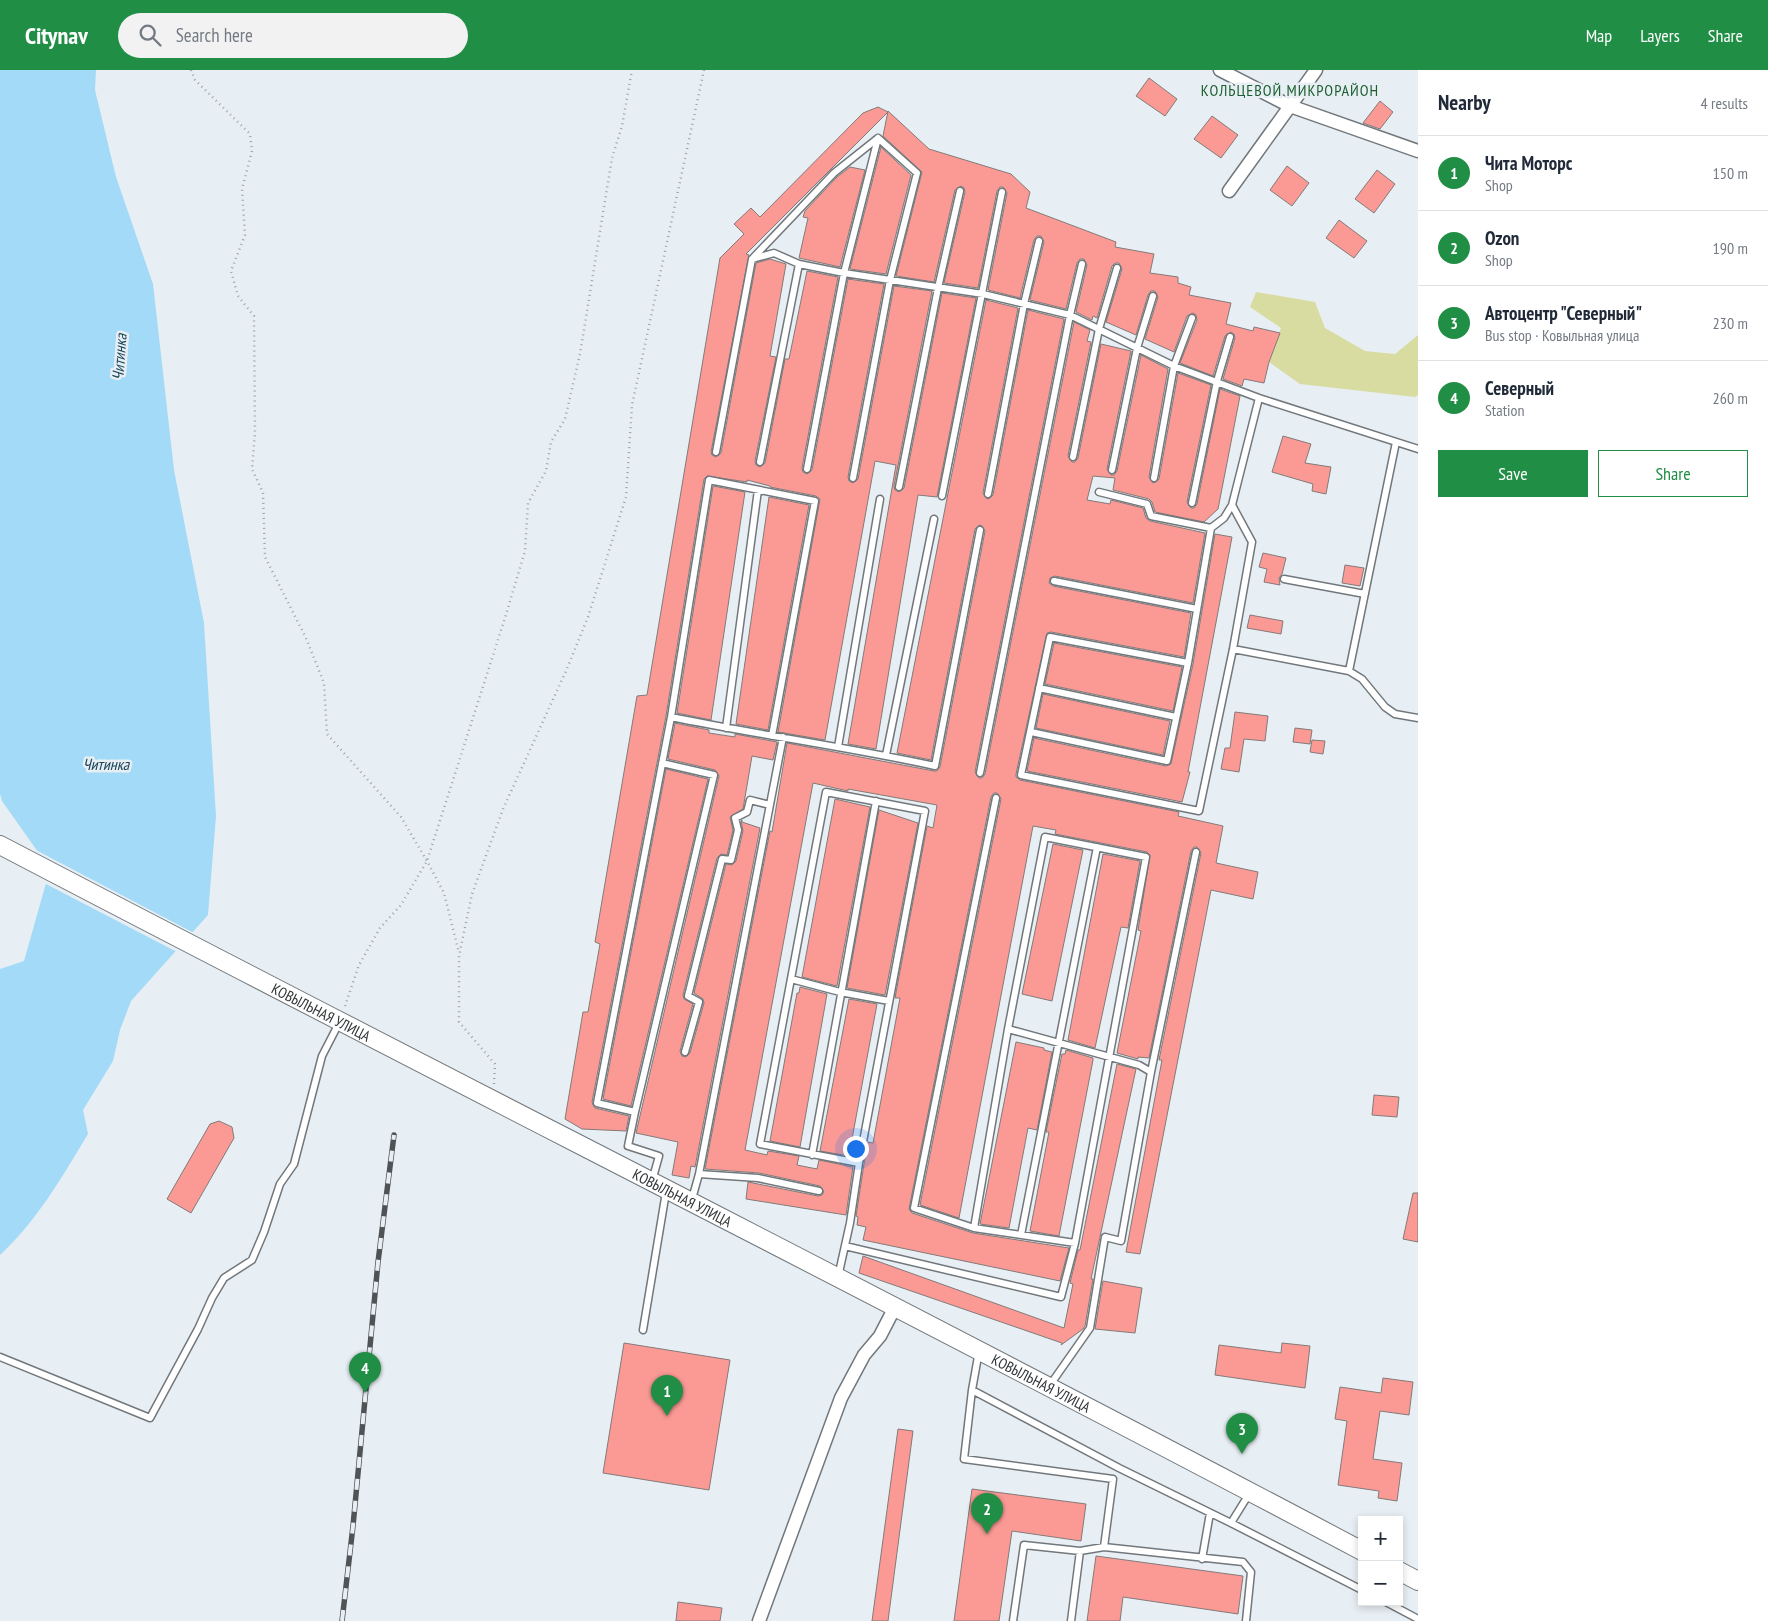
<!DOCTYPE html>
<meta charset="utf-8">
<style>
:root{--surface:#fff;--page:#f2f2f3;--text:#1f2937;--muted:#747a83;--line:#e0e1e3;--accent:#218e46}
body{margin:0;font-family:"PT Sans Narrow",sans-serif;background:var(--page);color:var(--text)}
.controls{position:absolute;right:15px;bottom:15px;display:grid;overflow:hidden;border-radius:0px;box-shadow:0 2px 8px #0003}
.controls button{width:45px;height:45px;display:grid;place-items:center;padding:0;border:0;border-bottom:1px solid var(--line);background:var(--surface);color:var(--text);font:25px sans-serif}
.you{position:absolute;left:855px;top:1078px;width:18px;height:18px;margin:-12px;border:4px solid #fff;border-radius:50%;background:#1a73e8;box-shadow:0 0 0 8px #1a73e833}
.badge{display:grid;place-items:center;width:32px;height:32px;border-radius:50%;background:var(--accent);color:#fff;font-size:16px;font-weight:700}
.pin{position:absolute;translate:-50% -41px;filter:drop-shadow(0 1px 2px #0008)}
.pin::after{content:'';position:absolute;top:26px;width:18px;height:15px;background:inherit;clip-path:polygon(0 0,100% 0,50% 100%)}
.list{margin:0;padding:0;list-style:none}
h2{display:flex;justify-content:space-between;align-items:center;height:65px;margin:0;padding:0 20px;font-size:21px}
h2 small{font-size:16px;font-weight:400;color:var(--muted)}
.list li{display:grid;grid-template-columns:32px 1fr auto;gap:15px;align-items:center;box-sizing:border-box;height:75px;padding:0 20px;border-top:1px solid var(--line)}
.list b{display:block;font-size:19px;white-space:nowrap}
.list p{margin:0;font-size:16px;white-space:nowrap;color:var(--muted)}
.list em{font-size:16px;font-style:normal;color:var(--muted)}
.actions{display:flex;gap:10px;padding:15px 20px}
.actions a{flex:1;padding:11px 0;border:1px solid var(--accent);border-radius:0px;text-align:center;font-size:18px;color:var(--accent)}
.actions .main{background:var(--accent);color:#fff}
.icon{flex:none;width:28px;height:28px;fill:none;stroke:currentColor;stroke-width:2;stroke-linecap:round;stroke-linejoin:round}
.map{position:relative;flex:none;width:1418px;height:1551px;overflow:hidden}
header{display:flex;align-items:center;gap:30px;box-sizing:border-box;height:70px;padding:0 25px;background:var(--accent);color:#fff}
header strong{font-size:24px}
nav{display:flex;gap:28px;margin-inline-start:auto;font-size:18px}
.search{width:350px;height:45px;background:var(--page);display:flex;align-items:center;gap:12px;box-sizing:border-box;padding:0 18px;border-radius:28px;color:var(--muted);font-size:19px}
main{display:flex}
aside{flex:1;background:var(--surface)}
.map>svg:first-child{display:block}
.green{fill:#d9dca1}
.water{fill:#a2daf7}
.pier{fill:#e8eff4}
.building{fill:#fb9a95;stroke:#827a79}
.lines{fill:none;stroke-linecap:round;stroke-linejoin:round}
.service-casing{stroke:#71777b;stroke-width:9}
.minor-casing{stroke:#71777b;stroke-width:15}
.secondary-casing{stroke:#71777b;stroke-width:20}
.path{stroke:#9ea3a7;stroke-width:2.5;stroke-dasharray:1 4;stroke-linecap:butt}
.service{stroke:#fff;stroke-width:6}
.minor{stroke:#fff;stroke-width:12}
.secondary{stroke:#fff;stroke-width:18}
.rail-casing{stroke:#4f5355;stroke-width:5.5}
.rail{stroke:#e8eff4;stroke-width:4;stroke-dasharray:11;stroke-linecap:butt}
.labels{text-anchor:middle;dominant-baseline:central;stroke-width:5;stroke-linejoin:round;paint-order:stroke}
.street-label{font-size:15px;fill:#313436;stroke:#e8eff4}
.neighbourhood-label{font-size:16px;letter-spacing:1px;fill:#1d5f31;stroke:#e8eff4}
.water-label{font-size:16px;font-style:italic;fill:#1a465a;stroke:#e8eff4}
</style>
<header>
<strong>Citynav</strong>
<div class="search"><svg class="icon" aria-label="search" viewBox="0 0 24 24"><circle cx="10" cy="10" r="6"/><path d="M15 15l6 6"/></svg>Search here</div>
<nav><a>Map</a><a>Layers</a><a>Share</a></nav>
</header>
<main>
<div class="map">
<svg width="1418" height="1551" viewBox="0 0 1418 1551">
<rect width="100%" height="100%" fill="#e8eff4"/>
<path class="green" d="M 1256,222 L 1315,232 L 1325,258 L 1365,281 L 1395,284 L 1418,265 L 1418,325 L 1415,327 L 1300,314 L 1269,292 L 1281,258 L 1250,237 Z"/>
<path class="water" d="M 0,0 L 96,0 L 95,20 L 116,107 L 153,214 L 174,400 L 204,553 L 216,746 L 208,845 L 131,931 L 120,960 L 113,991 L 83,1040 L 88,1064 C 62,1107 37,1151 0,1185 L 0,899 L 24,891 L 50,799 L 2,731 L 0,724 Z"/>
<path class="pier" d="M 32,778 L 194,863 L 177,882 L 44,813 L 47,800 Z"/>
<path class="building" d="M 1149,8 L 1177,29 L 1165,46 L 1136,26 Z
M 1380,31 L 1393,42 L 1380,59 L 1363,53 Z
M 878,37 L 888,42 L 746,184 L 749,185 L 711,382 L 712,385 L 716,387 L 721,383 L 756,193 L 770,189 L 786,194 L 770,286 L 776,287 L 755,391 L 756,395 L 760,397 L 765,393 L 785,289 L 789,289 L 807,201 L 838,207 L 802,398 L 803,402 L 807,404 L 812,400 L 848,209 L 884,214 L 848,407 L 849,411 L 853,413 L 858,409 L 894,216 L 932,221 L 894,416 L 895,420 L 899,422 L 904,418 L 942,223 L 976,228 L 937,427 L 918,425 L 876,679 L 848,674 L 896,395 L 875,391 L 825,670 L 778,662 L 820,429 L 816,426 L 770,417 L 770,416 L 747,410 L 747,412 L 707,406 L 704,409 L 666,646 L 592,1032 L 595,1038 L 629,1046 L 626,1061 L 582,1059 L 565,1049 L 583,942 L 588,942 L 600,874 L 595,872 L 637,626 L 647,625 L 720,188 L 744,164 L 734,154 L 751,138 L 760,147 L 863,43 Z
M 888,41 L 929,79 L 1011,104 L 1030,122 L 1026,138 L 1116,172 L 1115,177 L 1154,184 L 1150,203 L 1178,207 L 1178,213 L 1191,217 L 1189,225 L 1231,233 L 1226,254 L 1253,261 L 1254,257 L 1280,263 L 1269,292 L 1264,313 L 1244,309 L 1242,316 L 1223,309 L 1235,268 L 1234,264 L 1231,262 L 1225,266 L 1213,306 L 1180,293 L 1197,250 L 1196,245 L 1193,243 L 1187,246 L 1174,282 L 1145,269 L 1158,227 L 1155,221 L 1151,221 L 1148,225 L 1136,265 L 1106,252 L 1122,199 L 1119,193 L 1115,193 L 1112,196 L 1097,248 L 1093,246 L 1092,250 L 1076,242 L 1087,195 L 1084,189 L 1080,189 L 1077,193 L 1066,239 L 1030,230 L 1044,172 L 1041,166 L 1037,166 L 1034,170 L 1020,228 L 988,220 L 1007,123 L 1003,117 L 1000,117 L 997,121 L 978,218 L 944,213 L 965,122 L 964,118 L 961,116 L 955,120 L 934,212 L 896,206 L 922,102 L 883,66 Z
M 1212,46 L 1238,65 L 1221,88 L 1194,69 Z
M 881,77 L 911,105 L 886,204 L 850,199 Z
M 1287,96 L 1309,113 L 1292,136 L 1270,120 Z
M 850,97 L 865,100 L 840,197 L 799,188 L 808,148 L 803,147 L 805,141 L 837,107 Z
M 1377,100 L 1395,114 L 1374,143 L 1355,129 Z
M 1339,150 L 1367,171 L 1354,188 L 1326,168 Z
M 986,230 L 1018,238 L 983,423 L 987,429 L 990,428 L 993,425 L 1028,240 L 1064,249 L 975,702 L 979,708 L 982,708 L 985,704 L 1074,252 L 1090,260 L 1087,271 L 1091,272 L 1068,386 L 1072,392 L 1075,392 L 1078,388 L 1101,274 L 1131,281 L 1107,399 L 1111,405 L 1114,405 L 1117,401 L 1141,285 L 1168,299 L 1149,407 L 1153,413 L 1156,412 L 1159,409 L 1178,303 L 1211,315 L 1187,432 L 1191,438 L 1194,438 L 1197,434 L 1220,319 L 1240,326 L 1218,439 L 1204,452 L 1155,442 L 1152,432 L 1149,429 L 1113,420 L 1115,408 L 1093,406 L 1087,430 L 1110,434 L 1111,430 L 1143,438 L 1146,448 L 1150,451 L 1205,463 L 1193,533 L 1055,506 L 1050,508 L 1049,513 L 1053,516 L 1191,543 L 1184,587 L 1051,562 L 1047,563 L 1016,704 L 1016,707 L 1020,710 L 1179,742 L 1178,746 L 1223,756 L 1216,793 L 1258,802 L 1253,829 L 1211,820 L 1140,1184 L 1126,1182 L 1162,990 L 1159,990 L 1201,783 L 1197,777 L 1194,777 L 1191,781 L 1149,988 L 1138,987 L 1138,989 L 1117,983 L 1141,861 L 1138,860 L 1150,785 L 1147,782 L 1055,764 L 1056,760 L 1033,756 L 959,1148 L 920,1135 L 1001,729 L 997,723 L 994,723 L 991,727 L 909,1139 L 912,1143 L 973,1163 L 1069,1178 L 1060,1211 L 863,1170 L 866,1157 L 857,1155 L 858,1147 L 856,1146 L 864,1094 L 868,1072 L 873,1073 L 900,928 L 895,928 L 927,756 L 933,758 L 937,735 L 848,719 L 848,721 L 813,713 L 745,1080 L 767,1085 L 768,1081 L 799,1086 L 797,1095 L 817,1099 L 819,1090 L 853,1097 L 846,1145 L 746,1129 L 748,1112 L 818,1126 L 822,1125 L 824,1122 L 820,1116 L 759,1103 L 705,1099 L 770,761 L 772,762 L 787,673 L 934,701 L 937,701 L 940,697 L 985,461 L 981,455 L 978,456 L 975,459 L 931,690 L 897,683 Z
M 1283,366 L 1311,374 L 1305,393 L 1331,397 L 1326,424 L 1312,421 L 1313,414 L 1272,402 Z
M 713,416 L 745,422 L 711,650 L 677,643 Z
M 769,427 L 809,435 L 768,660 L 736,654 Z
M 1215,464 L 1232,467 L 1188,702 L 1190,702 L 1182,732 L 1027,701 L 1034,668 L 1166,696 L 1171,694 L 1193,594 Z
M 1263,483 L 1286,488 L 1282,504 L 1279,508 L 1280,515 L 1264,512 L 1267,499 L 1259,497 Z
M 1345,495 L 1364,498 L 1360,516 L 1342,513 Z
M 1250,545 L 1283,551 L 1281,564 L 1247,558 Z
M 1054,573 L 1182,597 L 1173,641 L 1045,614 Z
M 1043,624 L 1170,651 L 1163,685 L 1036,658 Z
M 1235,642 L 1268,646 L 1265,671 L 1244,669 L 1239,702 L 1221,699 L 1225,678 L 1230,678 Z
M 675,653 L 709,660 L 709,663 L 735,667 L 735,664 L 777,672 L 773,690 L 752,686 L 743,739 L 730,747 L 733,760 L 727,785 L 721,784 L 717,788 L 683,925 L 684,929 L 693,934 L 680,981 L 682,986 L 686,987 L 690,983 L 704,933 L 703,929 L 694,923 L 726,794 L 732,795 L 736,791 L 743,761 L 741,751 L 742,750 L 742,752 L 760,758 L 695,1097 L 691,1096 L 689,1108 L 672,1105 L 678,1072 L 636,1063 L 719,706 L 715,700 L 668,689 Z
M 1295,658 L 1312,660 L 1310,674 L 1293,672 Z
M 1312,670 L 1325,671 L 1323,684 L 1310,682 Z
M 666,699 L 708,709 L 631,1036 L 603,1029 Z
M 835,729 L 870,737 L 837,916 L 802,907 Z
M 879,740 L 918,753 L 885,925 L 847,918 Z
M 1053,774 L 1083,780 L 1052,931 L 1022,924 Z
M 1103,784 L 1140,791 L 1128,858 L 1121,857 L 1095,978 L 1068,970 Z
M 800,917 L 827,924 L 800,1077 L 770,1071 L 797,923 L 799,923 Z
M 849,929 L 877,934 L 852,1069 L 858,1070 L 855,1087 L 820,1081 Z
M 1016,972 L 1044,978 L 1044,980 L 1052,982 L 1037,1060 L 1028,1058 L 1009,1158 L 980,1154 Z
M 1066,980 L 1093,988 L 1093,990 L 1059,1166 L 1030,1161 L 1049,1062 L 1046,1062 L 1062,984 L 1065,984 Z
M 1117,994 L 1136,999 L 1091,1209 L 1093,1209 L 1085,1256 L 1083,1259 L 1061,1275 L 1062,1273 L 859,1203 L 863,1186 L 1064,1258 L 1073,1214 L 1070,1213 L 1078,1180 L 1080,1180 Z
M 1374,1025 L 1399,1027 L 1397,1047 L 1372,1045 Z
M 219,1051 L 232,1057 L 234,1068 L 191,1143 L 167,1129 L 210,1054 Z
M 1413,1123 L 1418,1123 L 1418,1172 L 1403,1169 Z
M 1103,1211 L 1142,1218 L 1135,1263 L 1095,1259 Z
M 624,1273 L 730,1290 L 709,1420 L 603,1403 Z
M 1282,1273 L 1310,1276 L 1305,1318 L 1215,1305 L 1219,1275 L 1281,1283 Z
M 1383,1308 L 1413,1312 L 1409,1345 L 1380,1341 L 1373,1389 L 1402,1393 L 1397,1431 L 1378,1428 L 1379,1421 L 1338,1415 L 1347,1351 L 1335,1349 L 1340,1317 L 1381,1323 Z
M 898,1359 L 913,1361 L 888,1551 L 872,1551 Z
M 972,1419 L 1086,1434 L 1081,1471 L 1012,1461 L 999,1551 L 954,1551 Z
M 1096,1486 L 1243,1506 L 1238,1544 L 1123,1527 L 1120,1551 L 1087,1551 Z
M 678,1532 L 722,1538 L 720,1551 L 676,1551 Z"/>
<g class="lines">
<defs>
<path id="service" d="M 752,189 L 774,183 L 799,194 L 844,203 L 983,224 L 1070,245 L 1174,296 L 1259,328 L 1418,379
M 716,382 L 752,189 L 834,103 L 878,68
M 1073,387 L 1099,259 L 1117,198
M 760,392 L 799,194
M 807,399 L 844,203 L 878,68
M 1112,400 L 1137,278 L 1153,226
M 853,408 L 890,210 L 917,103 L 878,68
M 1154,408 L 1174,296 L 1192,248
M 899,417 L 938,218 L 960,121
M 1099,422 L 1147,434 L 1151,446 L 1211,458 L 1224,448 L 1232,435
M 988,424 L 1024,234 L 1039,171
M 942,426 L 1002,122
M 1192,433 L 1217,311 L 1230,267
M 1284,509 L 1365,524
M 1054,511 L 1197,539
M 1233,579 L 1349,601 L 1362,609 L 1385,637 L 1395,644 L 1418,648
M 1188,593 L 1050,567 L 1021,705 L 1199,741 L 1233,579 L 1252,472 L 1232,435 L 1259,328
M 1349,601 L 1396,372
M 1039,618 L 1176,647
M 671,647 C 759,665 848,677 935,696 L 980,460
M 726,658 L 758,420
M 1031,662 L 1167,691 L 1188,593 L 1211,458
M 838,677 L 880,429
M 886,685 L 934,449
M 980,703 L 1070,245 L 1082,194
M 996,728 L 914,1138 L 974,1158 L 1075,1173
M 791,909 L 840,922 L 889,931
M 1008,959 L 1139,995 L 1151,1002
M 685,982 L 699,932 L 688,926 L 722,789 L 731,790 L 738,760 L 735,748 L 747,742 L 750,730 L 770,735
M 635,1042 L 597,1033 L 671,647 L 709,410 L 815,431 L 772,666
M 812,1085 L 876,731
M 699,1104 L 758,1108 L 819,1121
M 652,1111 L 659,1086 L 628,1076 L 635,1042 L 714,705 L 662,693
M 690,1131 L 694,1122 L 699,1104 L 783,667
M 1021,1165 L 1097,777
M 845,1176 L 1061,1227 L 1075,1173 L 1146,787 L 1045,767 L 1008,959 L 974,1158
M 838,1207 L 850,1153 L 859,1093 L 925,741 L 826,722 L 760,1074 L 859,1093
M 643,1260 L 666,1122
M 979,1281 L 972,1320 L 1119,1398 L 1231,1453 L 1249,1424
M 0,1287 L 150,1348 L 198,1259 L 212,1228 L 224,1208 L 252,1190 L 264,1162 L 280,1114 L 294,1094 L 322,986 L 339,953
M 1050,1315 L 1090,1258 L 1105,1167 L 1121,1171 L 1151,1002 L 1196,782
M 972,1320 L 964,1389 L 1113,1409 L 1104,1477
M 1231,1453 L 1362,1520
M 1202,1489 L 1210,1443
M 1386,1532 L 1418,1549
M 1013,1551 L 1024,1475 L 1080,1481 L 1104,1477 L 1243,1492 L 1251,1502 L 1246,1551
M 1071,1551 L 1080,1481"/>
<path id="minor" d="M 1220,0 L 1290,36 L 1418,81
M 1229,121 L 1316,0
M 759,1551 L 841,1328 L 864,1285 L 880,1266 L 895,1237"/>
<g id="secondary">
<path id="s1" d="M 0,775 C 453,1012 910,1241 1362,1481"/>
<path d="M 1399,1501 L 1418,1511"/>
</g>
</defs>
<use href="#service" class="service-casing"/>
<use href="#minor" class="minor-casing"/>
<use href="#secondary" class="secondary-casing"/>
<path class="path" d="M 191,0 L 195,10 L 250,64 L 252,81 L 242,119 L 245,165 L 231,201 L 238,226 L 254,246 L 255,363 L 252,399 L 263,423 L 265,487 L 306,568 L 324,613 L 327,664 L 401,747 L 427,791 L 444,823 L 459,883
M 345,936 L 359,895 L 380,858 L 401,835 L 427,791 L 505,548 L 525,481 L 528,433 L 546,401 L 551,372 L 565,349 L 580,284 L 612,88 L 622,56 L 632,0
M 494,1014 L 495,994 L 459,952 L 459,886 L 472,824 L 503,739 L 566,601 L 588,547 L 626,427 L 632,335 L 704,0"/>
<use href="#service" class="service"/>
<use href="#minor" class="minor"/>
<use href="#secondary" class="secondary"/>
<defs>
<path id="rail" d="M 342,1551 L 353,1456 L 378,1192 L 394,1065"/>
</defs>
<use href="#rail" class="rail-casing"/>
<use href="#rail" class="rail"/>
</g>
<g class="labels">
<g class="street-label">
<text stroke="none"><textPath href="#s1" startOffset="362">КОВЫЛЬНАЯ УЛИЦА</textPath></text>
<text stroke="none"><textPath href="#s1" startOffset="768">КОВЫЛЬНАЯ УЛИЦА</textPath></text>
<text stroke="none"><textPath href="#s1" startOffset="1172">КОВЫЛЬНАЯ УЛИЦА</textPath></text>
</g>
<g class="neighbourhood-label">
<text x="1290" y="20">КОЛЬЦЕВОЙ МИКРОРАЙОН</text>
</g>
<g class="water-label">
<text transform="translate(119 287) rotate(-86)">Читинка</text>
<text x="106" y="694">Читинка</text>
</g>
</g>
</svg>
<div class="controls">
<button>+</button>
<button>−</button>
</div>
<div class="you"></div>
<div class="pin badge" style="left:667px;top:1346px">1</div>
<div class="pin badge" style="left:987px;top:1464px">2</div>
<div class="pin badge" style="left:1242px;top:1384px">3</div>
<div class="pin badge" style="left:365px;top:1323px">4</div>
</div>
<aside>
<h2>Nearby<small>4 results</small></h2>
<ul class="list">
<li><span class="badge">1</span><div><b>Чита Моторс</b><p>Shop</p></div><em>150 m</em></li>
<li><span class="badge">2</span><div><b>Ozon</b><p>Shop</p></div><em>190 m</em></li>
<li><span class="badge">3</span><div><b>Автоцентр &quot;Северный&quot;</b><p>Bus stop · Ковыльная улица</p></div><em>230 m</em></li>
<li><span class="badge">4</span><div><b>Северный</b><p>Station</p></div><em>260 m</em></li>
</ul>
<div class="actions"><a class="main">Save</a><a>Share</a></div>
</aside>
</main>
